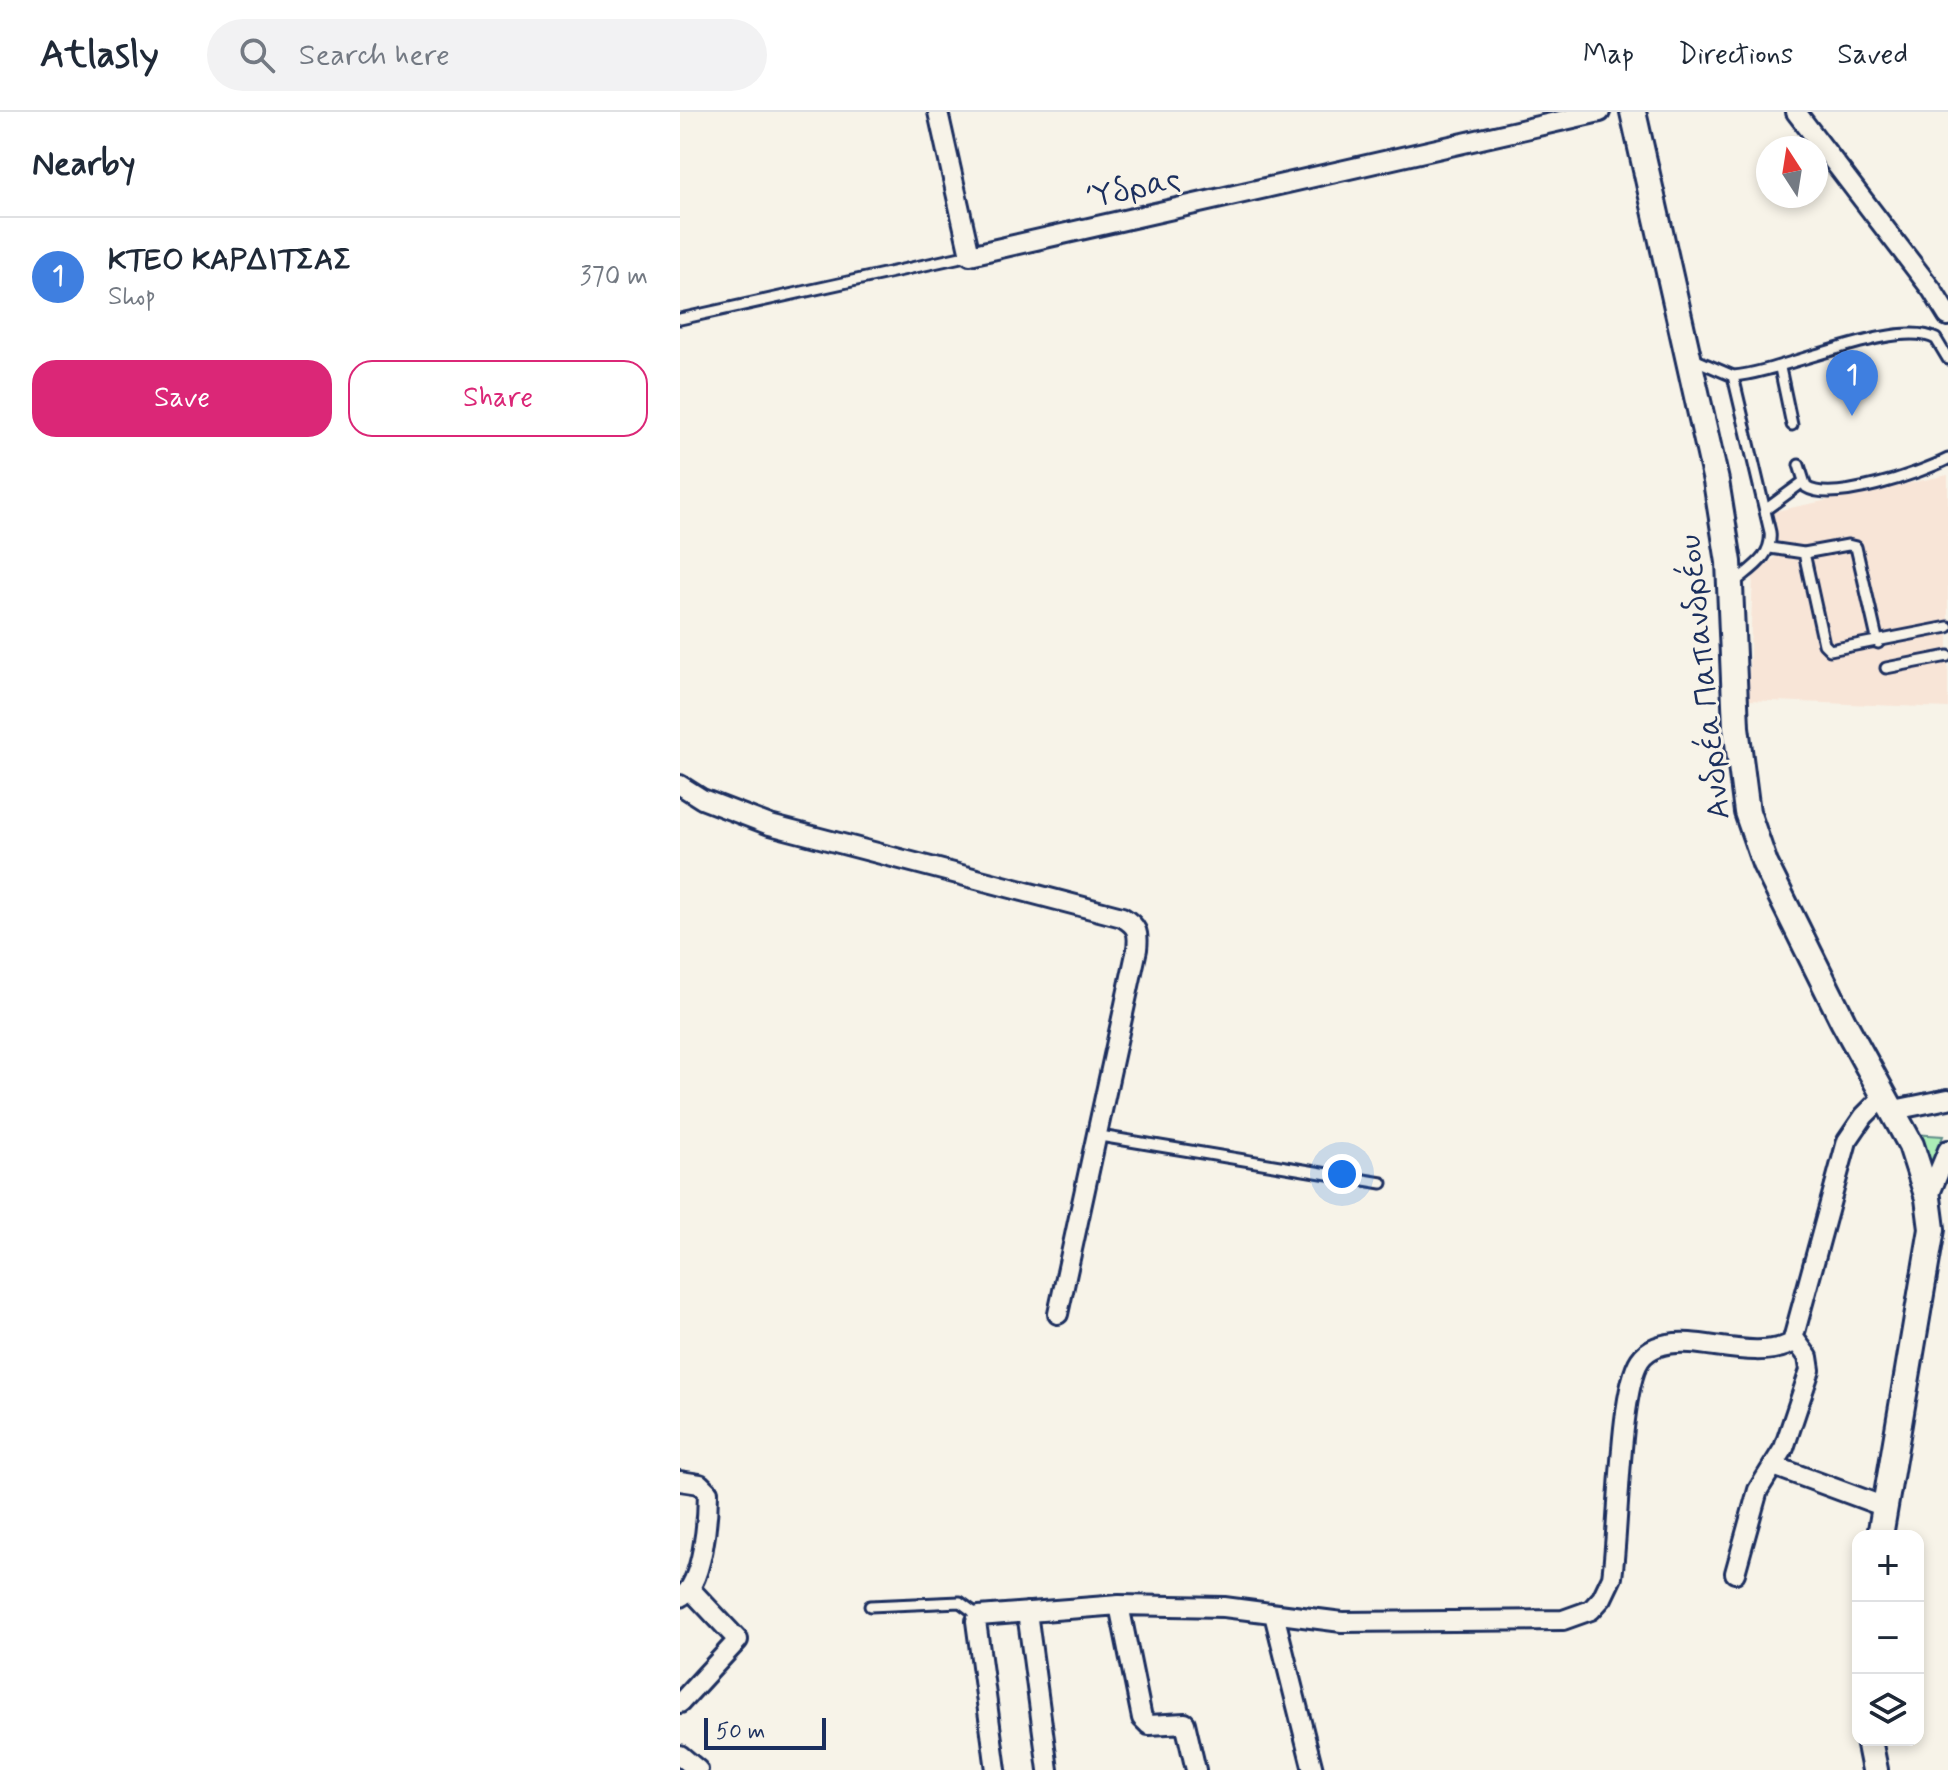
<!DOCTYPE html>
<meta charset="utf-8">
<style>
:root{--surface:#fff;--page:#f2f2f3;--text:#1f2937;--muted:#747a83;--line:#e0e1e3;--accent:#db2777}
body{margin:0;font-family:Mynerve,sans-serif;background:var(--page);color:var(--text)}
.controls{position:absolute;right:24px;bottom:24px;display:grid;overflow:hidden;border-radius:16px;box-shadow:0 4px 12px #0003}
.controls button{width:72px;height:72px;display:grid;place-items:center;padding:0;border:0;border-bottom:2px solid var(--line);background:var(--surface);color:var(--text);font:40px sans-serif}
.compass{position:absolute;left:1076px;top:24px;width:72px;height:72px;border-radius:50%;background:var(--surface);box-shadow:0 4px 12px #0003;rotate:348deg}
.scale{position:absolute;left:24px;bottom:20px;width:122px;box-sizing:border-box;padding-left:8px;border:4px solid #1b2f5e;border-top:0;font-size:22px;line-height:28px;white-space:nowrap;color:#1b2f5e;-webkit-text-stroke:6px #f7f3e8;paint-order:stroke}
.you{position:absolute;left:662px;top:1062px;width:28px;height:28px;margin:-20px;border:6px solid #fff;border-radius:50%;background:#1a73e8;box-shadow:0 0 0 12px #1a73e833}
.badge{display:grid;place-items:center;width:52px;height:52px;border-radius:50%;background:var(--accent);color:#fff;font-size:26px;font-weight:700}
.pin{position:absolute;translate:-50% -66px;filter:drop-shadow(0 2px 4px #0008)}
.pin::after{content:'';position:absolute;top:42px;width:28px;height:24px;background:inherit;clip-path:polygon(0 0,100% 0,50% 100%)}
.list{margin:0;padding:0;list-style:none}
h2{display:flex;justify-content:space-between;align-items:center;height:104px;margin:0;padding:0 32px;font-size:34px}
h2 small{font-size:26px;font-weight:400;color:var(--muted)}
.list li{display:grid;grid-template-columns:52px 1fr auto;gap:24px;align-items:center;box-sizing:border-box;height:120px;padding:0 32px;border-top:2px solid var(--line)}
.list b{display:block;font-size:30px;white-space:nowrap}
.list p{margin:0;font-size:26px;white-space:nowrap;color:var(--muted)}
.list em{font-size:26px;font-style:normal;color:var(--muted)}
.actions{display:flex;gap:16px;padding:24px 32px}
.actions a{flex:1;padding:18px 0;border:2px solid var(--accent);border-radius:24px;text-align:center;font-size:28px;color:var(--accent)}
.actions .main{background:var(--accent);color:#fff}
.icon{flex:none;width:44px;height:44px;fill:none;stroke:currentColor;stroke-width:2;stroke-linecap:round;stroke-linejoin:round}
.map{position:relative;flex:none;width:1268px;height:1658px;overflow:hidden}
header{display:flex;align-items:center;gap:48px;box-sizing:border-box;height:112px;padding:0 40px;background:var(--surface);border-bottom:2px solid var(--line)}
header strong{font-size:38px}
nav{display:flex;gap:44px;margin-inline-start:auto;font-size:28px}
.search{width:560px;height:72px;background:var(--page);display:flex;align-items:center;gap:20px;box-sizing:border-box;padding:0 28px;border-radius:44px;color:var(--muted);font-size:30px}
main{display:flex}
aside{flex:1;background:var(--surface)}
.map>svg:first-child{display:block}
.built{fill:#f8e5d7}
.green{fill:#abeeb7;stroke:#638e8a;stroke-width:2}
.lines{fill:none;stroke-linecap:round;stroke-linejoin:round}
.lane-casing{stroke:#1b2f5e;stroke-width:15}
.street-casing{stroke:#1b2f5e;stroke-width:24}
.secondary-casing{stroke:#1b2f5e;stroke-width:30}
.lane{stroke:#f7f3e8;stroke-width:9}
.street{stroke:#f7f3e8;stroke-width:18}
.secondary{stroke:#f7f3e8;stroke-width:24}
.labels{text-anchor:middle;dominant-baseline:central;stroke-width:6;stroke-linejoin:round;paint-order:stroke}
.street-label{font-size:32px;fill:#1b2f5e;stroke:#f7f3e8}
</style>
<header>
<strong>Atlasly</strong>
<div class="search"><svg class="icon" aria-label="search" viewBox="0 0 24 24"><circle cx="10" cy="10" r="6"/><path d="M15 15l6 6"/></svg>Search here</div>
<nav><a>Map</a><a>Directions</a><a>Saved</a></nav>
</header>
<main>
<aside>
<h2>Nearby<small></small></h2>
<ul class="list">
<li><span class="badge" style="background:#3f7fe0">1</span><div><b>ΚΤΕΟ ΚΑΡΔΙΤΣΑΣ</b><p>Shop</p></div><em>370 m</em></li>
</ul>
<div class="actions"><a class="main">Save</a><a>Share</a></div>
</aside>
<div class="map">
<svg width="1268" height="1658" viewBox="0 0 1268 1658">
<rect width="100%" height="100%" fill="#f7f3e8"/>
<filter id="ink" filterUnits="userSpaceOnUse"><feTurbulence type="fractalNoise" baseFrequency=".0125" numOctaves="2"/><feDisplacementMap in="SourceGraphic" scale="16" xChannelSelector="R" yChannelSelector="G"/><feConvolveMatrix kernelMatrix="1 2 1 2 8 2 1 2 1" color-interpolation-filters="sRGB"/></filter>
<g filter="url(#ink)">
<path class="built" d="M 1268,363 L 1268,596 L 1068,588 L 1073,464 L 1099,442 L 1091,400 Z"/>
<path class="green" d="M 1233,1022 L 1263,1024 L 1252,1054 L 1245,1055 Z"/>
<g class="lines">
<defs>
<path id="lane" d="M 0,207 L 290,143
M 1011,246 L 1053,264 L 1090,420 C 1093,445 1071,456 1054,471
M 1100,256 L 1112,313
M 1053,264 C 1101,261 1218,205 1256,227 L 1268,247
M 1119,353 L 1126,375 C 1152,392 1240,361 1268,347
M 1085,398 L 1123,370
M 1090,436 L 1124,441 L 1168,433 L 1176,435 L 1198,531
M 1124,441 L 1144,532 L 1150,538 L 1268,515
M 1206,556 L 1268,544
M 414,1023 L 702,1071
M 190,1494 L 280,1490 L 299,1504"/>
<path id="street" d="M 258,0 L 290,143 L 920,0
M 1116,0 L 1252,178 L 1268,204
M 0,673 L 22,687 L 90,713 L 442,805 C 457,814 459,820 457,837 L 378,1202
M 1214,998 L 1268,987
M 1248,1086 L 1268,1038
M 1094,1354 L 1205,1395
M 0,1369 L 20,1372 L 28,1380 C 28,1405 23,1475 0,1485
M 1055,1461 L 1078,1378 L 1104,1336 L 1130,1258 L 1128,1245 L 1114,1226
M 439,1493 L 462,1606 L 469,1613 L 505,1611 L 516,1658
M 347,1500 L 368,1658
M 594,1502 L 633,1658
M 0,1591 L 58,1528 L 11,1478
M 0,1643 L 18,1658
M 316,1658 L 296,1509 L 299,1504 L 439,1493 L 544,1495 L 662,1510 L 883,1508 L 911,1498 L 922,1486 L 932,1465 C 939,1419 939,1279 960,1248 C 971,1232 992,1230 1010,1231 C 1040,1233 1084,1246 1112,1231 L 1167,1029 L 1184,1004 L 1205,983"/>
<path id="secondary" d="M 953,0 L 1036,369 L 1049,450 L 1056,615 L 1067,700 L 1085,752 L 1163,909 L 1231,1033 L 1248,1086 L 1252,1117 L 1200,1424
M 1189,1628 L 1195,1658"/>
</defs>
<use href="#lane" class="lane-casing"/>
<use href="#street" class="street-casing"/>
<use href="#secondary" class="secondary-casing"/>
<use href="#lane" class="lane"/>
<use href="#street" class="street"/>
<use href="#secondary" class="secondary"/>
</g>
</g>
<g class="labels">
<g class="street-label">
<text transform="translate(454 77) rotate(-13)">Ύδρας</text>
<text transform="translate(1025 565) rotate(-96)">Ανδρέα Παπανδρέου</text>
</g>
</g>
</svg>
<div class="controls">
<button>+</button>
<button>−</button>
<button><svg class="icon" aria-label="layers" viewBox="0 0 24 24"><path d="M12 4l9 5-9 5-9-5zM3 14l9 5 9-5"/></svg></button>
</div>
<svg class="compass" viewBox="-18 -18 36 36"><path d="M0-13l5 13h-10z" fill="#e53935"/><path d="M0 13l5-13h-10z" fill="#747a83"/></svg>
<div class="scale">50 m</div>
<div class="you"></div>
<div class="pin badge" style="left:1172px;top:304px;background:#3f7fe0">1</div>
</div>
</main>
